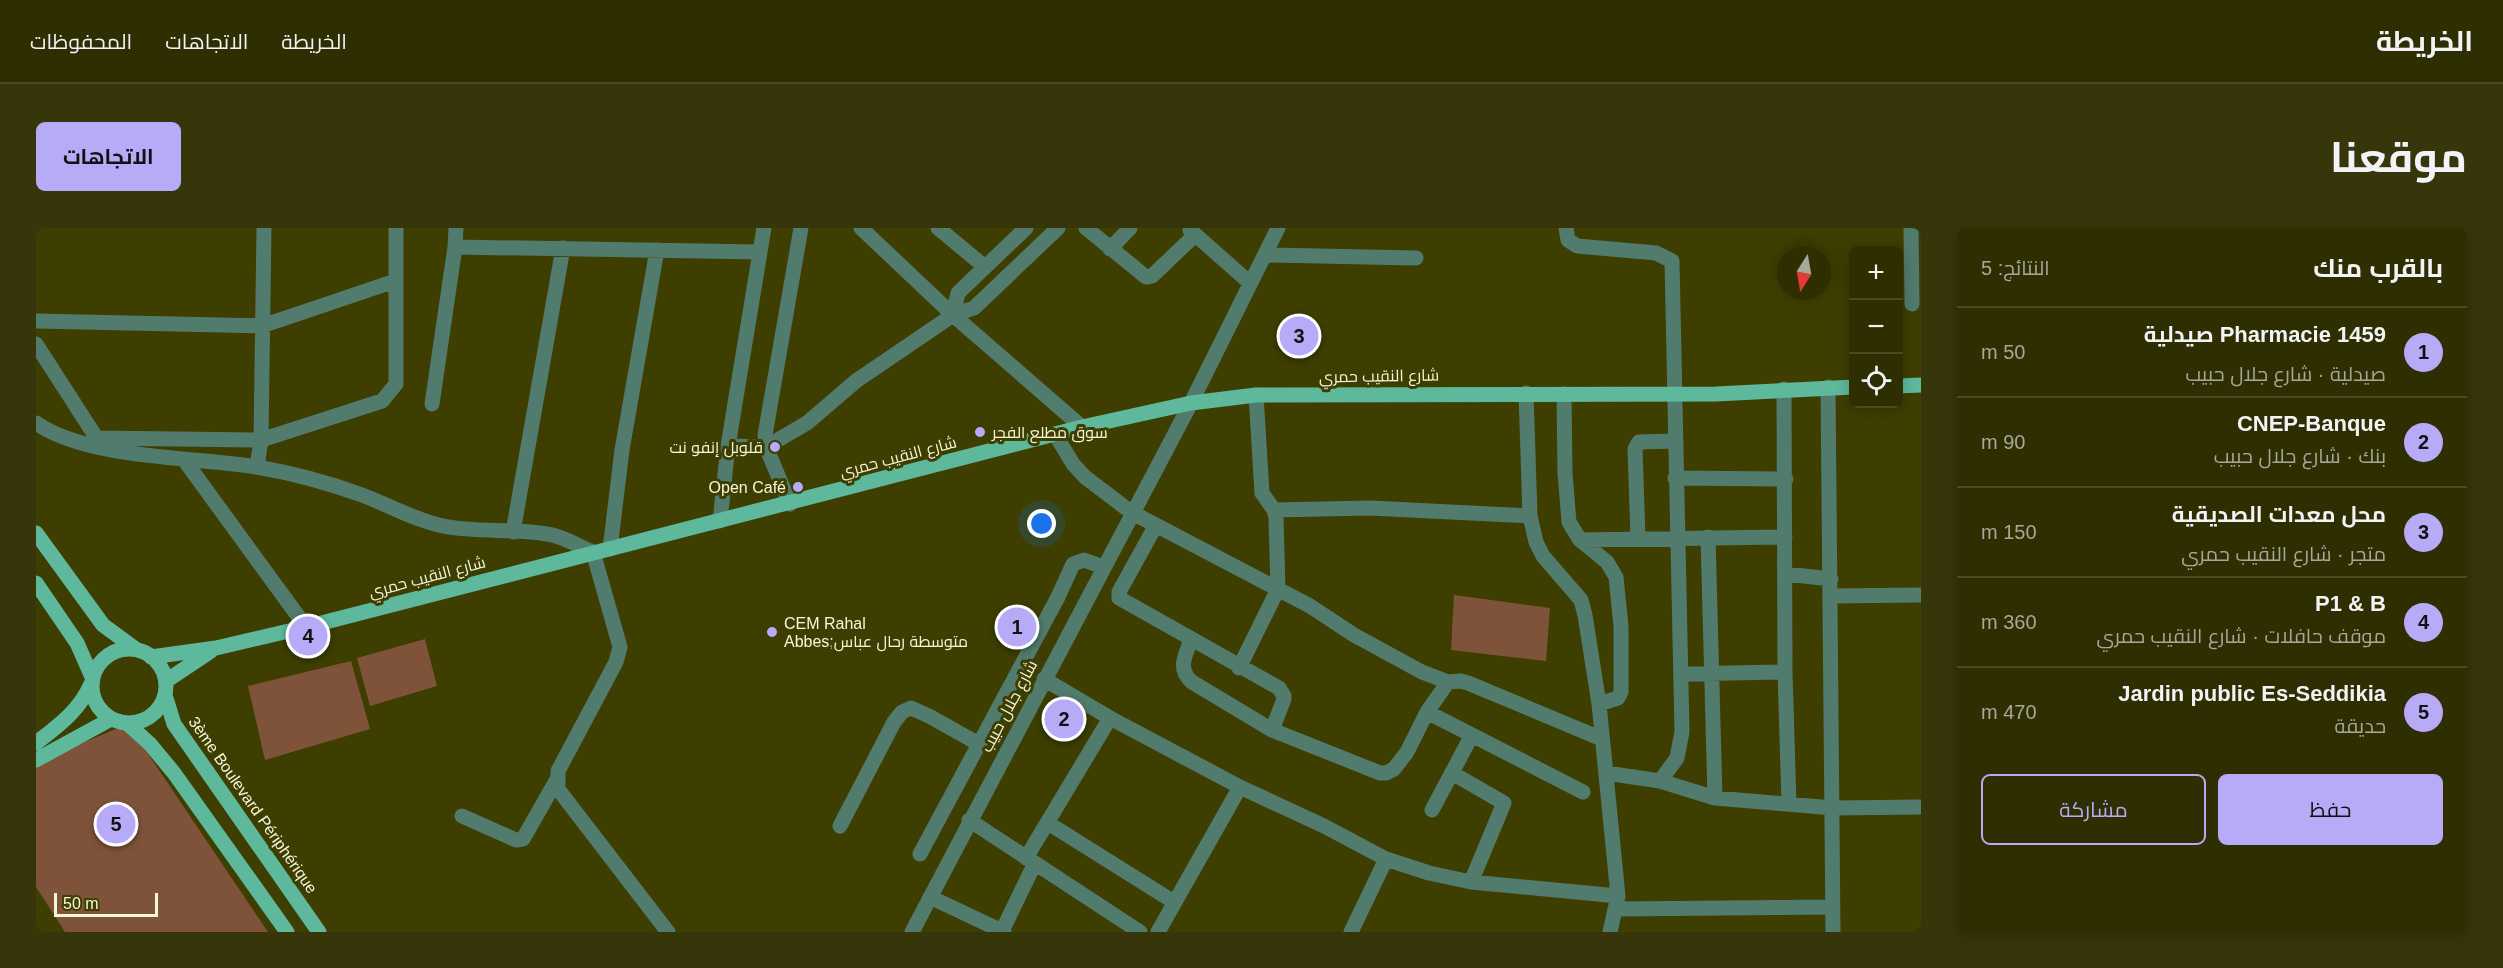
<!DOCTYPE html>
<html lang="ar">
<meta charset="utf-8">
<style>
:root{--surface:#2e2e00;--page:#36360a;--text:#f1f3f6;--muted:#a7a899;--line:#494a22;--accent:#b7abf8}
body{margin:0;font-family:Arial,Cairo,sans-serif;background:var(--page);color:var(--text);direction:rtl}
.controls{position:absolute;right:18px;top:18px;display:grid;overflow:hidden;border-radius:9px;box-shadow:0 3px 15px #0003}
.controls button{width:54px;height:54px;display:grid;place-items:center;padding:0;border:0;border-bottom:2px solid var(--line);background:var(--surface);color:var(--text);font:30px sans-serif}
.compass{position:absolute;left:1741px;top:18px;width:54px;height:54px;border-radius:50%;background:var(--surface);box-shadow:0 3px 15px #0003;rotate:191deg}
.scale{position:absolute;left:18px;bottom:15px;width:104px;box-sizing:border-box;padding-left:6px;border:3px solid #f5f7d9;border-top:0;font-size:16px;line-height:21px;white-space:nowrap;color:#f5f7d9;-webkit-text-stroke:4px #3d3e00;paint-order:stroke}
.you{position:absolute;left:1006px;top:296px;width:21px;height:21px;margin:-15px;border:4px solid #fff;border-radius:50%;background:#1a73e8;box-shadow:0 0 0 9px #1a73e833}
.badge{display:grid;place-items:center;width:39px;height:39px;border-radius:50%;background:var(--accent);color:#111;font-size:20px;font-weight:700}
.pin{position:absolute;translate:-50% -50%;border:3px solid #fff;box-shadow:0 2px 6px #0006}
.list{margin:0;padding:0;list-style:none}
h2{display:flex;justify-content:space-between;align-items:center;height:78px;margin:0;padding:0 24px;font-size:26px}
h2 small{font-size:20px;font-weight:400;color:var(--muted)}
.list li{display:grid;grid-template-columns:39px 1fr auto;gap:18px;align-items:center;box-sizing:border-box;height:90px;padding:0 24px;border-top:2px solid var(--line)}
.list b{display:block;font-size:22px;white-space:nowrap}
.list p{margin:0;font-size:20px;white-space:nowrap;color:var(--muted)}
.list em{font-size:20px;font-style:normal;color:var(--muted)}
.actions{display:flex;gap:12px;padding:18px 24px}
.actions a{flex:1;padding:14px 0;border:2px solid var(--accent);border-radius:9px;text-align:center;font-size:21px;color:var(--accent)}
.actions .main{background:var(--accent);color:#111}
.icon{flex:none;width:33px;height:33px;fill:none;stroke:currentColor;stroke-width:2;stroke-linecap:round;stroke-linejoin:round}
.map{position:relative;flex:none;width:1885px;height:704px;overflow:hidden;direction:ltr;border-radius:9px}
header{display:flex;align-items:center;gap:36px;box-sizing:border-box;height:84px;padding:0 30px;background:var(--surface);border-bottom:2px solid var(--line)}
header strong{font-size:28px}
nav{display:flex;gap:33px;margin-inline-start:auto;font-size:21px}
.intro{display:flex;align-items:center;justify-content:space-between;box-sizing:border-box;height:144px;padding:0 36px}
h1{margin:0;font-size:42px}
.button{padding:15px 27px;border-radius:9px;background:var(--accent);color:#111;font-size:21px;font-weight:700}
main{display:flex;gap:36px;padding:0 36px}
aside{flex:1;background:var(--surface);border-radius:9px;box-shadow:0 3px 15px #0003}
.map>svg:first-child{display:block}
.park{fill:#7f533a}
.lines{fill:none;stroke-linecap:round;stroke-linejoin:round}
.minor{stroke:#517b6d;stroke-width:15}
.major{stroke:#5eb99c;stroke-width:15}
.poi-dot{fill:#b7abf8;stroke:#3d3e00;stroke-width:2}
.labels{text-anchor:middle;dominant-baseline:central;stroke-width:6;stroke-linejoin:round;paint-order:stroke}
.street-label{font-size:16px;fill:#f5f7d9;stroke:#3d3e00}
.poi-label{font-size:16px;fill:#f5f7d9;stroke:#3d3e00;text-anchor:start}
</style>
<header>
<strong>الخريطة</strong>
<nav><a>الخريطة</a><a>الاتجاهات</a><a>المحفوظات</a></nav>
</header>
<div class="intro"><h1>موقعنا</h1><a class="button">الاتجاهات</a></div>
<main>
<aside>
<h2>بالقرب منك<small>النتائج: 5</small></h2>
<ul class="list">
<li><span class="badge">1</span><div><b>Pharmacie 1459 صيدلية</b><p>صيدلية · شارع جلال حبيب</p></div><em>50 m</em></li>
<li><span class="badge">2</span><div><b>CNEP-Banque</b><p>بنك · شارع جلال حبيب</p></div><em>90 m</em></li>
<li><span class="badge">3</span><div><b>محل معدات الصديقية</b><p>متجر · شارع النقيب حمري</p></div><em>150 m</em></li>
<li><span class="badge">4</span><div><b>P1 &amp; B</b><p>موقف حافلات · شارع النقيب حمري</p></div><em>360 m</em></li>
<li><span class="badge">5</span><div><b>Jardin public Es-Seddikia</b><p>حديقة</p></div><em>470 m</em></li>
</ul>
<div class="actions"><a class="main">حفظ</a><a>مشاركة</a></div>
</aside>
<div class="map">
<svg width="1885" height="704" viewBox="0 0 1885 704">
<rect width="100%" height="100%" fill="#3d3e00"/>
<path class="park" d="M 1418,367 L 1514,380 L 1510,433 L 1415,422 Z
M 389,411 L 401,458 L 334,478 L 321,430 Z
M 315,433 L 334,501 L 229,532 L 212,458 Z
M 92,496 L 232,704 L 29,704 L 0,659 L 0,534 Z"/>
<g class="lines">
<path class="minor" d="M 825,0 L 917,87 L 1046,199
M 902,0 L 949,39
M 1050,0 L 1110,49 L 1116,48 L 1159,7
M 1530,0 L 1532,12 L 1541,18 L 1620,25 L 1636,33 L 1646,504 L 1641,530 L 1624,553
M 1875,0 L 1876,76
M 1154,2 L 1214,55
M 419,19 L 724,24
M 1074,21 L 1094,0
M 1229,27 L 1380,30
M 917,87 L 922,65 L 990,0
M 0,93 L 226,98 L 359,53
M 0,116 L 65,217
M 1792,159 L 1797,704
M 1748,161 L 1749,444 L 1753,576
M 1490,165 L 1494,288 L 1500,314 L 1507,328 L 1545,372 L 1549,387 L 1563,476 L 1582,668 L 1574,704
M 1528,166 L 1529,245 L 1533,294 L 1544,312 L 1571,334 L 1580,349 L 1585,398 L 1585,464 L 1582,470 L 1563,476
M 396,176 L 419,19 L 420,0
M 0,195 C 52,231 157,229 221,239 C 256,245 293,255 326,267 C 353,277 378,292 407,298 C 441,305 476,300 511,306 C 527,308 542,318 557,324 L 584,419 L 580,434 L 522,543 L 522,561 L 632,704
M 1019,206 L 1037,236 L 1049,249 L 1095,284 L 1274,378 L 1318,407 L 1386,444 L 1412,454 L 1425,453 L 1432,455 L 1566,511
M 60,210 L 225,212 L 346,173 L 360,156 L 360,0
M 692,218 L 730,219 L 771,195 L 820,153 L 917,87 L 938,80 L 1022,0
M 149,233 L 270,399
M 221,239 L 225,212 L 228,0
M 1639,250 L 1750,251
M 754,276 L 730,219 L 729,207 L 765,0
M 1238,282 L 1334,280 L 1494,288
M 684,293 L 692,218 L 728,0
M 1120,297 L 1083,364 L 1083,370 L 1243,460 L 1248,468 L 1248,471 L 1236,502
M 477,304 L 527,20
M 1672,309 L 1679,570
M 1602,310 L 1599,221 L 1603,214 L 1638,213
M 1544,312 L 1749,309
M 574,321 L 586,222 L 621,22
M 1750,346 L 1795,351
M 1794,368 L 1885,367
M 1155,412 C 1149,428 1141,441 1156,454 L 1236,502 L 1344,545 L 1350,545 L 1358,541 L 1371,524 L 1391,484 L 1412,454
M 1203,440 L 1242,361 L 1240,290 L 1238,282 L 1226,265 L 1220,167
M 1646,446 L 1749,444
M 1008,451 L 1074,490 L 1204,559 L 1288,598 L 1350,631 L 1393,645 L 1435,654 L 1582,668
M 1391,484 L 1547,564
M 1416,545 L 1468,575 L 1435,654
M 1570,545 L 1624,553 L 1679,570 L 1797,580 L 1885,579
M 1396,582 L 1436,507
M 426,588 L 480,612 L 487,611 L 520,553
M 933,592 L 1104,704
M 1012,595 L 1138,674
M 804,598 L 858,494 L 866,484 L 875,480 L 893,488 L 943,516
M 884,626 L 1022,369 L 1037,336 L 1048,332 L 1067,339
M 990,630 L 1074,490
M 894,669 L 968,704
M 1580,681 L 1797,679
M 966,703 L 999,635
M 876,704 L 1155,175 L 1242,0
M 1122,704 L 1204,559
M 1315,704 L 1350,631"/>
<path class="major" d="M 1862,158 L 1885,157
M 0,305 L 67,397 L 101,422
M 0,355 L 41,415 L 56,449
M56 458a37 37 0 1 1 74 0a37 37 0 1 1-74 0Z
M 115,429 L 180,420 L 270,399 L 1046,199 L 1155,175 L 1220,167 L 1680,166 L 1818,159
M 130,453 L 175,423
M 129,467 L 138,496 L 283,704
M 92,496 L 114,516 L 138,545 L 251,704
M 0,515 C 23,497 43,483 55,456
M 0,532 L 75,491"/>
</g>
<g class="poi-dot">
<circle cx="944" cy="204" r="6"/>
<circle cx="739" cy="219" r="6"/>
<circle cx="762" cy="259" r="6"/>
<circle cx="736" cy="404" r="6"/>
</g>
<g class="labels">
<g class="street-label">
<text transform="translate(1343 148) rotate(-1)">شارع النقيب حمري</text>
<text transform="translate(862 229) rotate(-15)">شارع النقيب حمري</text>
<text transform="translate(391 349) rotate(-15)">شارع النقيب حمري</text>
<text transform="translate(973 478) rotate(-62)">شارع جلال حبيب</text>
<text transform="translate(217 577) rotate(55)">3ème Boulevard Périphérique</text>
</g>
<g class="poi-label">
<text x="956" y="204">سوق مطلع الفجر</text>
<text x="727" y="219" text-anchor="end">قلوبل إنفو نت</text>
<text x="750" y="259" text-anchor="end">Open Café</text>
<text x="748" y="395">CEM Rahal<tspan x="748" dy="18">Abbes;متوسطة رحال عباس</tspan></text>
</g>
</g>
</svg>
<div class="controls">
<button>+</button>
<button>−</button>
<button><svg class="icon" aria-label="locate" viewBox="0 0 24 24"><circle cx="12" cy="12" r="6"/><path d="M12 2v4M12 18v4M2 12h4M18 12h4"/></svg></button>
</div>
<svg class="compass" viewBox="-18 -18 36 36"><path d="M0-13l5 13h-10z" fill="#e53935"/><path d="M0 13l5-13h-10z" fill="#a7a899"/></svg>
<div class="scale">50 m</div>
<div class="you"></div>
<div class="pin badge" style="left:981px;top:399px">1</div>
<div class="pin badge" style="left:1028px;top:491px">2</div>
<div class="pin badge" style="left:1263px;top:108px">3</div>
<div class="pin badge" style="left:272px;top:408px">4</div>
<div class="pin badge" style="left:80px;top:596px">5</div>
</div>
</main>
